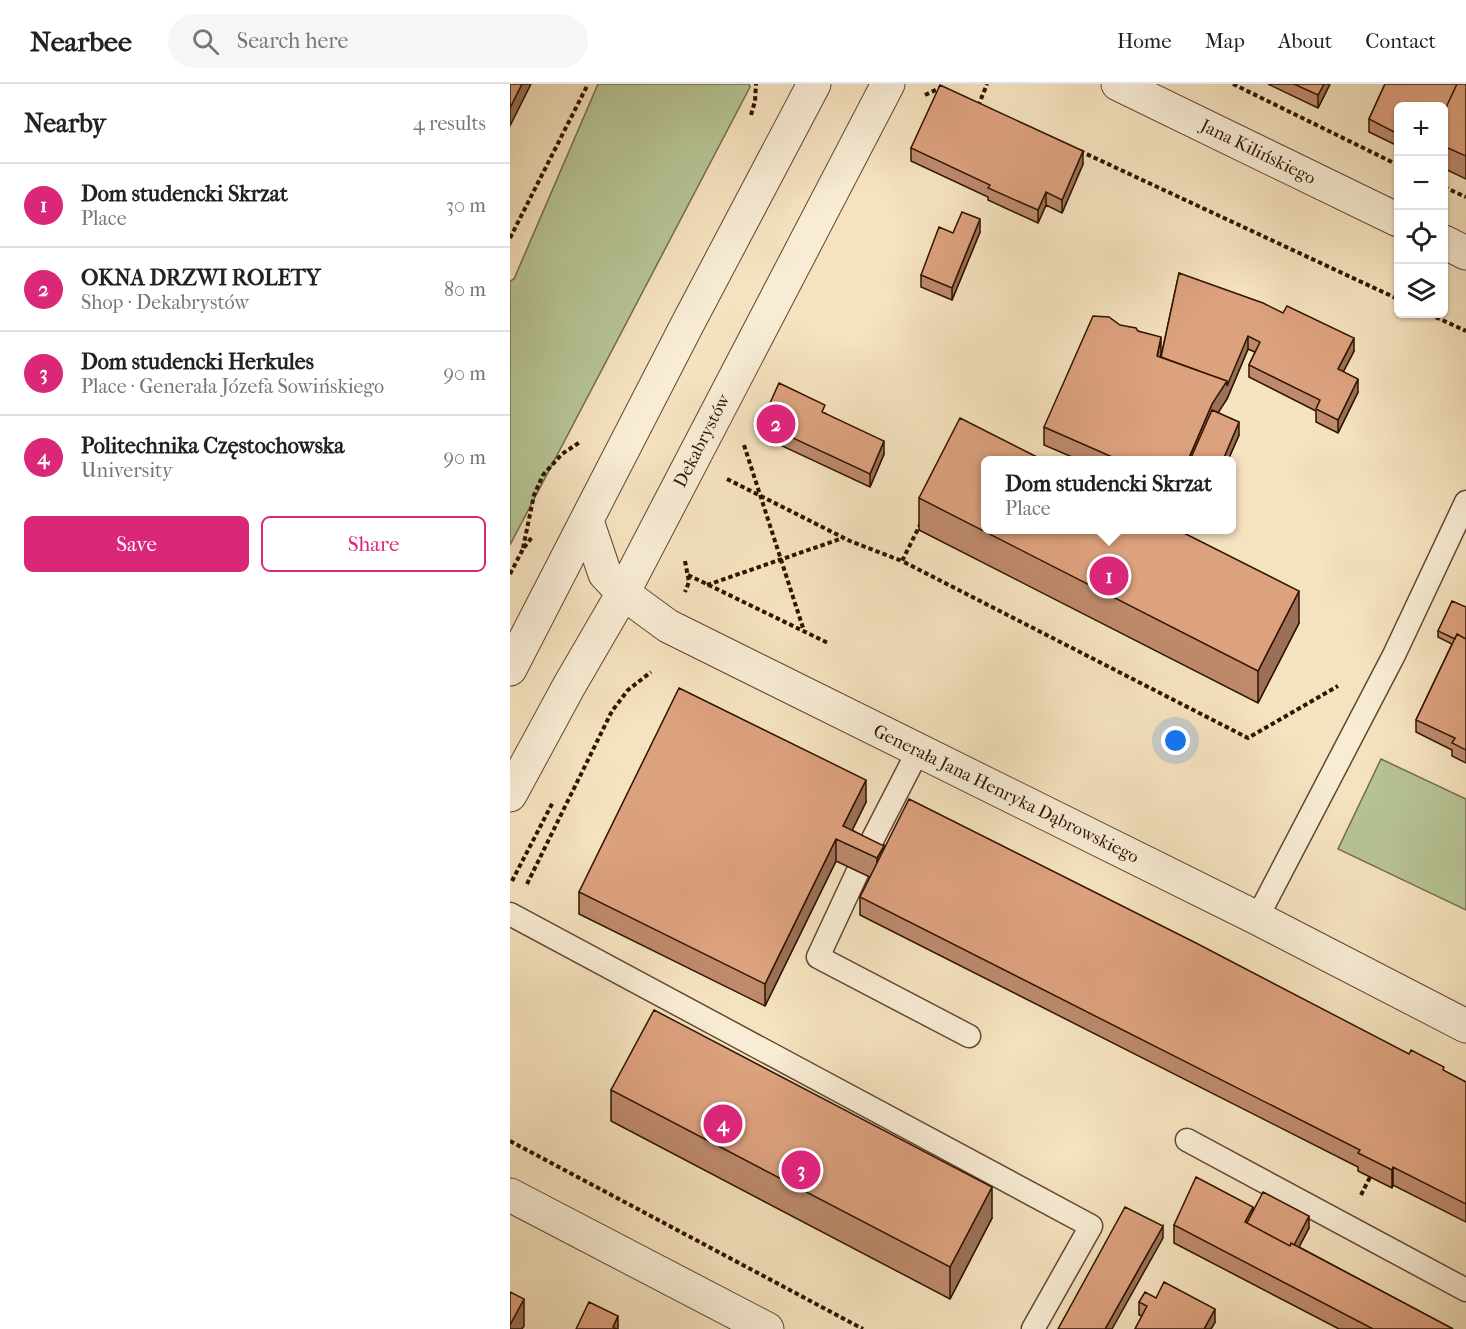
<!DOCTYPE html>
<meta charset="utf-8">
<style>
:root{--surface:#fff;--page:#f6f6f6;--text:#222;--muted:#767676;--line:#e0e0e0;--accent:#db2777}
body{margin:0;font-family:"IM FELL French Canon",serif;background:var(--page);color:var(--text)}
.controls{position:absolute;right:18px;top:18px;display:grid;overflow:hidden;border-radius:9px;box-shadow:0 2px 4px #0004}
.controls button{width:54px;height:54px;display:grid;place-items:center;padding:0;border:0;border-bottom:2px solid var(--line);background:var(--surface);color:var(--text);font:30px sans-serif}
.you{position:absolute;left:666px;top:657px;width:21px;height:21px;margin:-15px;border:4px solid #fff;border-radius:50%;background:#1a73e8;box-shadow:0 0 0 9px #1a73e833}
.badge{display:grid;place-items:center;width:39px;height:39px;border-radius:50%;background:var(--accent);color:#fff;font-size:20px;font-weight:700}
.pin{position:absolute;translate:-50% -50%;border:3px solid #fff;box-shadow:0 2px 6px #0006}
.popup{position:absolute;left:471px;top:372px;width:255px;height:78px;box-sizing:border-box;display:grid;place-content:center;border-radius:9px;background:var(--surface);filter:drop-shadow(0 2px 4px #0005);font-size:20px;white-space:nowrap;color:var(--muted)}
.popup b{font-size:22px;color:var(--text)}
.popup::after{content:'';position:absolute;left:50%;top:100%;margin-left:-12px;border:12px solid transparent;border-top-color:var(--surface)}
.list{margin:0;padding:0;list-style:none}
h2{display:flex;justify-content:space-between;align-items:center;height:78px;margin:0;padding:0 24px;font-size:26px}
h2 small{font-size:20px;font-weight:400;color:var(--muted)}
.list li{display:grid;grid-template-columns:39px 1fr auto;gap:18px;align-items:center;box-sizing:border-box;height:84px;padding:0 24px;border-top:2px solid var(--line)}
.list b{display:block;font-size:22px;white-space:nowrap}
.list p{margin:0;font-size:20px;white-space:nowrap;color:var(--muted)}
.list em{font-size:20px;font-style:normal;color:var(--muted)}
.actions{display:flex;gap:12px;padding:18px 24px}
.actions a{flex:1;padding:14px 0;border:2px solid var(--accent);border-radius:9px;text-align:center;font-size:21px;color:var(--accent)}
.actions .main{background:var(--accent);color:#fff}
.icon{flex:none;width:33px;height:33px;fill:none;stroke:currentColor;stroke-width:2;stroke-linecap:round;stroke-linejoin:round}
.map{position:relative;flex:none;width:956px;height:1245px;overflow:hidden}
header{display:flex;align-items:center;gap:36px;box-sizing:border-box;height:84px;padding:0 30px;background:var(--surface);border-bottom:2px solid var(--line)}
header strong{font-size:28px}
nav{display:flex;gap:33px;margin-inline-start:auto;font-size:21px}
.search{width:420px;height:54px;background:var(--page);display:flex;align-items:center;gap:15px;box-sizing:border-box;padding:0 21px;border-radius:33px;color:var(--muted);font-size:22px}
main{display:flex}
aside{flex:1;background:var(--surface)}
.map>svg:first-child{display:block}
.green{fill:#b7c495;stroke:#746c4b;stroke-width:1.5}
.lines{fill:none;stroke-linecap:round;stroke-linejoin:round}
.service-casing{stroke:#614730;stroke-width:25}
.minor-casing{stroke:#614730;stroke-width:35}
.tertiary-casing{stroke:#614730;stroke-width:35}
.path{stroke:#301301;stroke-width:4;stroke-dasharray:4.5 3;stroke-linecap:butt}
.service{stroke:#f8ecd5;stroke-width:22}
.minor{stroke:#f8ecd5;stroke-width:33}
.tertiary{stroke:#f8ecd5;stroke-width:33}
.wall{fill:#bd8a6c;stroke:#301301;stroke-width:1.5}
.shaded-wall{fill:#9a7158;stroke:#301301;stroke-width:1.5}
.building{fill:#dca17d;stroke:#301301;stroke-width:1.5}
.labels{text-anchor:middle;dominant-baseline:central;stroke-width:5;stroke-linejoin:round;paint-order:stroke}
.street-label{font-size:18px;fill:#301301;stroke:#f8ecd5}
</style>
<header>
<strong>Nearbee</strong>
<div class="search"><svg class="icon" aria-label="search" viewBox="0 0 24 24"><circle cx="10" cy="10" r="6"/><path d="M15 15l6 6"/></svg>Search here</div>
<nav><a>Home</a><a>Map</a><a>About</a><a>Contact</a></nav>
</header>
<main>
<aside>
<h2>Nearby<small>4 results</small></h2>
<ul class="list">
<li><span class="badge">1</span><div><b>Dom studencki Skrzat</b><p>Place</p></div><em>30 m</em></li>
<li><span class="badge">2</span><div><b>OKNA DRZWI ROLETY</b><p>Shop · Dekabrystów</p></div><em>80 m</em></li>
<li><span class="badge">3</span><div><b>Dom studencki Herkules</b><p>Place · Generała Józefa Sowińskiego</p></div><em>90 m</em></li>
<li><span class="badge">4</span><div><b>Politechnika Częstochowska</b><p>University</p></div><em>90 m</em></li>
</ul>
<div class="actions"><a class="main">Save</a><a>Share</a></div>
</aside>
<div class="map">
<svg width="956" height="1245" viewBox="0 0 956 1245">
<rect width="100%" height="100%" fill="#f5e2be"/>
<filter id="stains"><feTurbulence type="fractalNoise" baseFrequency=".00333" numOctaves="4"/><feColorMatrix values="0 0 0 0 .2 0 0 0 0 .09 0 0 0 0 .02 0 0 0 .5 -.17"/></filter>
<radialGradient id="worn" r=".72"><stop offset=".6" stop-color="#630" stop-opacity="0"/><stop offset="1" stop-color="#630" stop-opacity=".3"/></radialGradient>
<path class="green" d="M 88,0 L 239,0 L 240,3 L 0,461 L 0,197 L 4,195 Z
M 871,675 L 956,715 L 956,826 L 828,765 Z"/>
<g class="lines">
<defs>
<path id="service" d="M 353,774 L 408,667
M 348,787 L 308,873 L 459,952
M 0,830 L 581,1142 L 523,1245
M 747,834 L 884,571 L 956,418
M 677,1056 L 956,1206"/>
<path id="minor" d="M 0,1111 L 257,1245"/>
<path id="tertiary" d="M 608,0 L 888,136
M 934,158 L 956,169
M 77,437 L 95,490 L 113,509 L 158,542 L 747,834 L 956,942
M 0,585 L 177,241 L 304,0
M 0,711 L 59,602 L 113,509 L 378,0"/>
</defs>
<use href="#service" class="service-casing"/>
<use href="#minor" class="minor-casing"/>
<use href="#tertiary" class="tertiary-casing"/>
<path class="path" d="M 723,0 L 888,81
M 415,11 L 430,4 L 432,5
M 467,19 L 469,20 L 477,0
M 241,31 L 245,17 L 246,0
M 570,67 L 888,215
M 934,103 L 956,113
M 0,154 L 78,0
M 919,230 L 956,247
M 234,361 L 294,547
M 217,395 L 340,457 L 392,477
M 411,439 L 392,477 L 738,654 L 828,602
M 13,464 L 24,411 L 33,391 L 52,370 L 70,358
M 175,477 L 179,498 L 175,508
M 0,490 L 13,465 L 22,453
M 178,491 L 318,559
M 197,501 L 333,454
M 2,797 L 43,718
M 17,800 L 102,627 L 118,606 L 141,588
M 0,1057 L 353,1245
M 851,1111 L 860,1093"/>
<use href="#service" class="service"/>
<use href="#minor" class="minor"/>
<use href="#tertiary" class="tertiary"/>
</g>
<path class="wall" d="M 758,0 L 820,0 L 808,24 Z
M 875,0 L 956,0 L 956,95 L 933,84 L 933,22 L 888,22 L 888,62 L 859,48 L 859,35 Z
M 401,64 L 573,80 L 552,129 L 536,121 L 528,139 L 478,116 L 478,113 L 401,77 Z
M 470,148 L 442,216 L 411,203 L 411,191 L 443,149 Z
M 669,189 L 844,267 L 833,288 L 848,308 L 828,349 L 806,338 L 806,327 L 739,293 L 739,281 L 745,268 L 738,265 L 717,315 L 708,328 L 729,351 L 718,376 L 569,376 L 534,361 L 534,343 L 651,270 L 651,273 Z
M 315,329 L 374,370 L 360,403 L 251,352 L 251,339 Z
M 409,414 L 789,539 L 748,619 L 409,446 Z
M 956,523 L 956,679 L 942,672 L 942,666 L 906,648 L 906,636 L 942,560 L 928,553 L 928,547 Z
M 356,718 L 342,746 L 374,765 L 934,987 L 956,998 L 956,1138 L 883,1101 L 882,1104 L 848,1087 L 848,1083 L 350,831 L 350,813 L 360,793 L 326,777 L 255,922 L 69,830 L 69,808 Z
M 101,1006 L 482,1134 L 440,1215 L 101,1037 Z
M 743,1128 L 799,1144 L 789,1163 L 943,1245 L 829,1245 L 664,1159 L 664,1141 Z
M 646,1214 L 705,1238 L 701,1245 L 625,1245 L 632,1232 L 629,1231 L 629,1218 Z"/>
<path class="shaded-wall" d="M 12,0 L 21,0 L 0,42 L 0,24 Z
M 814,0 L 820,0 L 808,24 L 808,11 Z
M 573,67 L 573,80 L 552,129 L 552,116 Z
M 536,108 L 536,121 L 528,139 L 528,126 Z
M 470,135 L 470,148 L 442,216 L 442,204 Z
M 738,252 L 738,265 L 717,315 L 702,338 L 686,376 L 678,376 L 702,320 Z
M 651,253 L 651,270 L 647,290 L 647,272 Z
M 844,254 L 844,267 L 828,298 L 828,285 Z
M 848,295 L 848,308 L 828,349 L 828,336 Z
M 729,338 L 729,351 L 718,376 L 713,376 Z
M 374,357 L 374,370 L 360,403 L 360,390 Z
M 789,507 L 789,539 L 748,619 L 748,587 Z
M 356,696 L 356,718 L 336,759 L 333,742 Z
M 326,755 L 326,777 L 255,922 L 255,900 Z
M 374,762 L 374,784 L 367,797 L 367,774 Z
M 883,1083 L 883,1101 L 882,1104 L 882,1086 Z
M 482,1103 L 482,1134 L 440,1215 L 440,1183 Z
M 743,1123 L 743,1141 L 735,1138 Z
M 799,1132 L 799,1144 L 780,1180 L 780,1167 Z
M 653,1142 L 653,1154 L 602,1245 L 595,1245 Z
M 14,1215 L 14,1242 L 12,1245 L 0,1245 L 0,1241 Z
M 705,1225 L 705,1238 L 701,1245 L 694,1245 Z
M 108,1232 L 108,1245 L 103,1245 L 103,1243 Z"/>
<path class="building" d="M 0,0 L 12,0 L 0,24 Z
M 784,0 L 814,0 L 808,11 Z
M 875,0 L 947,0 L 933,30 L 933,22 L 888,22 L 888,50 L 859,35 Z
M 947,0 L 956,0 L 956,72 L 933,62 L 933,30 Z
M 430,1 L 573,67 L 552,116 L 536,108 L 528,126 L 478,104 L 480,101 L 401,64 Z
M 452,128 L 470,135 L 442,204 L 411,191 L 429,143 L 443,149 Z
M 669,189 L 753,219 L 773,229 L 777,222 L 844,254 L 828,285 L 848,295 L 828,336 L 806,325 L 810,316 L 739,281 L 750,258 L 738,252 L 717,302 L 717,297 L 651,273 Z
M 583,232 L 599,233 L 610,241 L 626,244 L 628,247 L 651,253 L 647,272 L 717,297 L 702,320 L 678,376 L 609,376 L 534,343 Z
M 269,299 L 315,321 L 312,328 L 374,357 L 360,390 L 251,339 Z
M 702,326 L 729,338 L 713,376 L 680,376 Z
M 450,334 L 533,376 L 476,376 L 476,446 L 668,446 L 789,507 L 748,587 L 409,414 Z
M 942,517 L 956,523 L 956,555 L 947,550 L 945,555 L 928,547 Z
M 947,550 L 956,555 L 956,666 L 942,659 L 945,654 L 906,636 Z
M 169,604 L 356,696 L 333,742 L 374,762 L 367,774 L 326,755 L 255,900 L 69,808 Z
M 399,715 L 686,859 L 899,970 L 901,966 L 934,983 L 933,986 L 956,998 L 956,1120 L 883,1083 L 882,1086 L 848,1069 L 850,1066 L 350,813 Z
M 144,926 L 482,1103 L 440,1183 L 101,1006 Z
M 686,1093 L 743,1123 L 735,1138 L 780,1162 L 781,1159 L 943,1245 L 863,1245 L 664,1141 Z
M 753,1108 L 799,1132 L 784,1161 L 781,1159 L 780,1162 L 737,1139 Z
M 615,1123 L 653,1142 L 595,1245 L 548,1245 Z
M 654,1198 L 705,1225 L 694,1245 L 625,1245 L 637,1222 L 629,1218 L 635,1208 L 646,1214 Z
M 0,1208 L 14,1215 L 0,1241 Z
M 79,1218 L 108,1232 L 103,1243 L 106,1245 L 66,1245 Z"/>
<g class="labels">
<g class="street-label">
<text transform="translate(748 68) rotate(26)">Jana Kilińskiego</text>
<text transform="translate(192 357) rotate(-63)">Dekabrystów</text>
<text transform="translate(496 710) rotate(26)">Generała Jana Henryka Dąbrowskiego</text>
</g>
</g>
<rect width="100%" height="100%" filter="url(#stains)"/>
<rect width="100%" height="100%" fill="url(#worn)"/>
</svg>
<div class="controls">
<button>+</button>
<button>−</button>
<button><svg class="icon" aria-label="locate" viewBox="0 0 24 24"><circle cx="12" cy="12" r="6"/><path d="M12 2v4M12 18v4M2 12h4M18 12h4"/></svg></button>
<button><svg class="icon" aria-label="layers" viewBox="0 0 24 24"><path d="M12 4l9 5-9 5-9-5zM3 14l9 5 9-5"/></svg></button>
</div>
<div class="you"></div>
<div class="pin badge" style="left:599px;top:492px">1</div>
<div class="popup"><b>Dom studencki Skrzat</b>Place</div>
<div class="pin badge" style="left:266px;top:340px">2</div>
<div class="pin badge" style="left:291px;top:1086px">3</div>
<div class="pin badge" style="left:213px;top:1040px">4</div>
</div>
</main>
